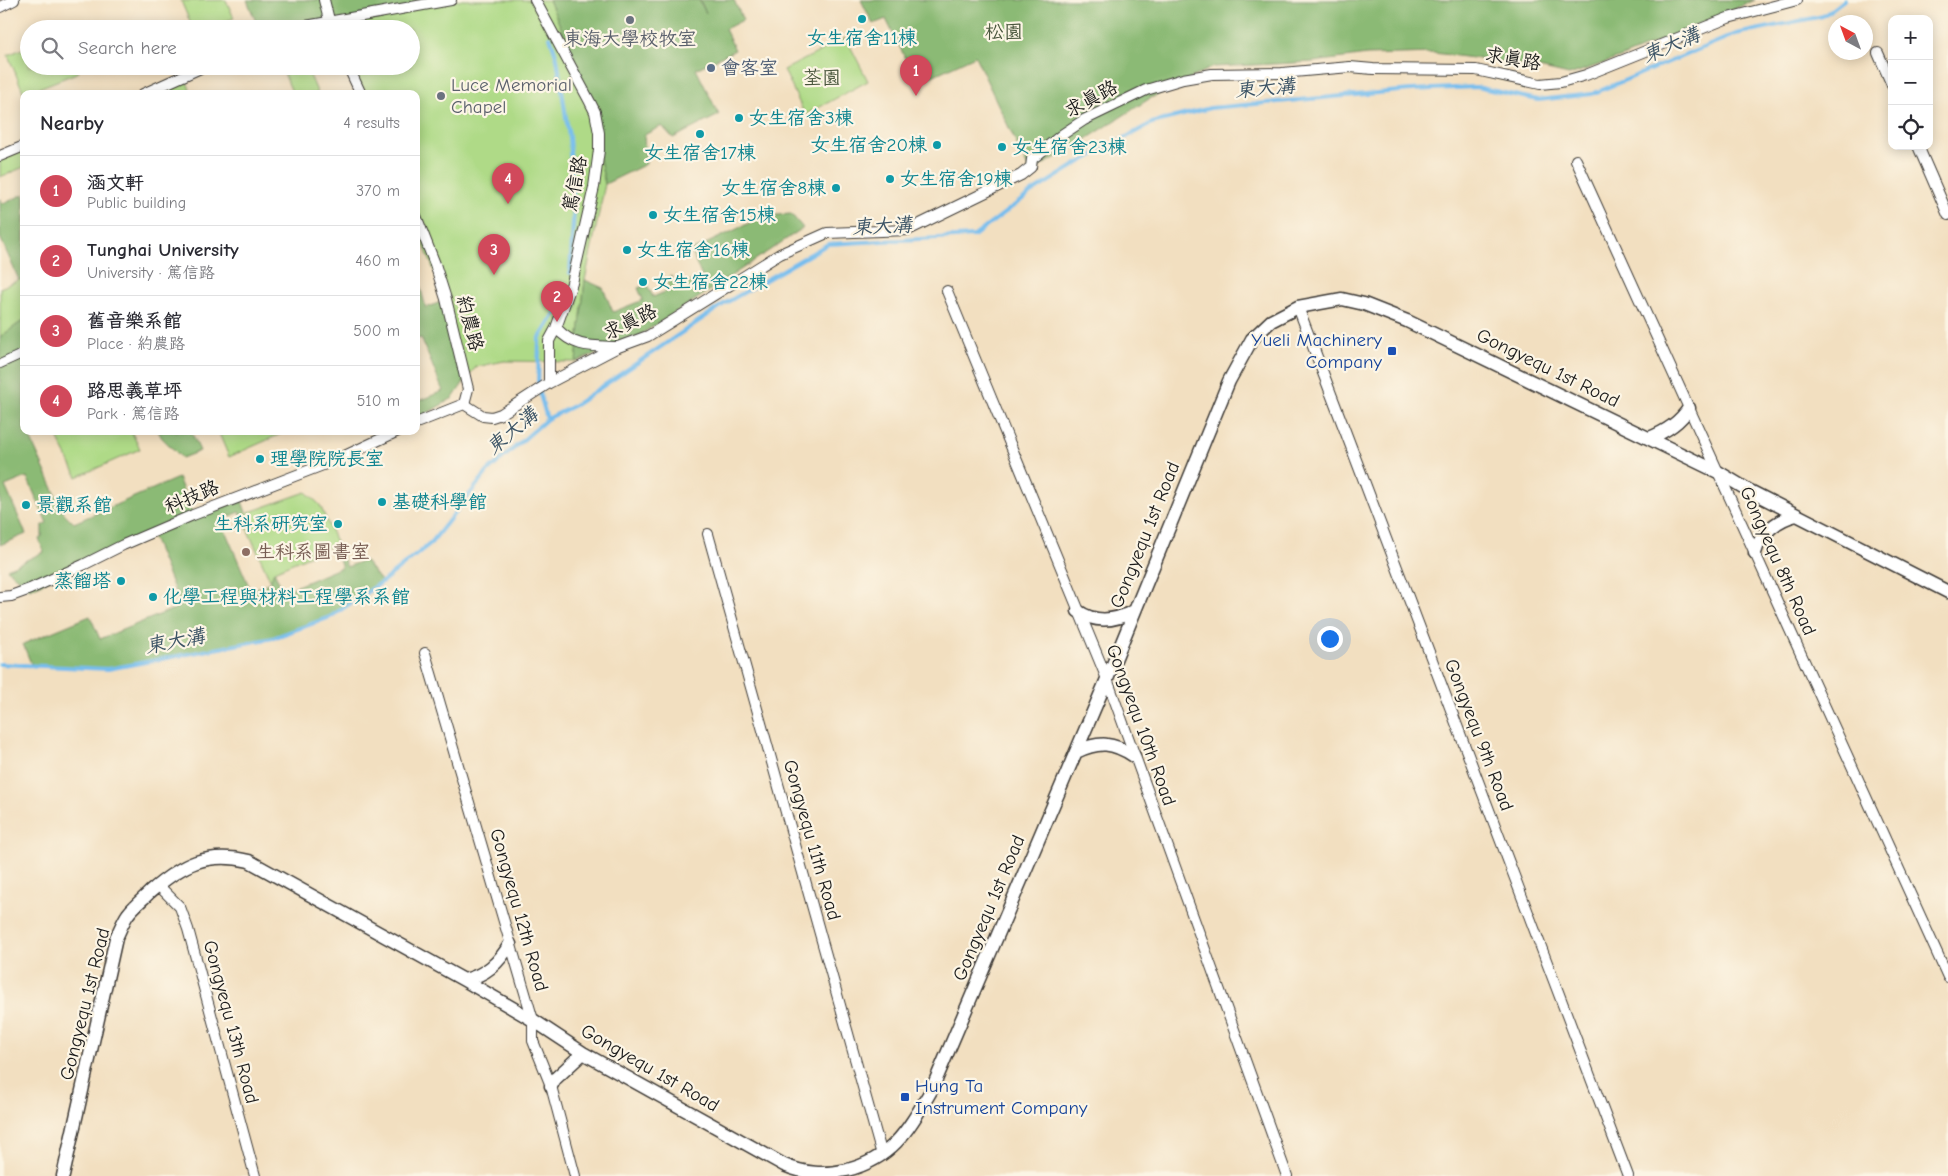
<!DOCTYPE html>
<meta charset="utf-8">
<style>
:root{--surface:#fff;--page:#f7f7f7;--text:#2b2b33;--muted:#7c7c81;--line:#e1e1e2;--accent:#d1495b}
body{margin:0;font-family:"Comic Neue","LXGW WenKai TC",sans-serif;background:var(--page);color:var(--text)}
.controls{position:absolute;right:15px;top:15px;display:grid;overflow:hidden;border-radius:10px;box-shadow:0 2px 12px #0003}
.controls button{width:45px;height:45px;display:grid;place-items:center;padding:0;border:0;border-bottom:1px solid var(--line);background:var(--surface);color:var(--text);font:25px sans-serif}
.compass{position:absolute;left:1828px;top:15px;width:45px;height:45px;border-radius:50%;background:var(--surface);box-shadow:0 2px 12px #0003;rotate:319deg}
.you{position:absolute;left:1329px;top:638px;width:18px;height:18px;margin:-12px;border:4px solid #fff;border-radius:50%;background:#1a73e8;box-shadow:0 0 0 8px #1a73e833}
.badge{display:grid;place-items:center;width:32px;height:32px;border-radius:50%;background:var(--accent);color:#fff;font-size:16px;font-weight:700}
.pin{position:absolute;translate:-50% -41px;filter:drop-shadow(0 1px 2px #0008)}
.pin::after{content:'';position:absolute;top:26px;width:18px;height:15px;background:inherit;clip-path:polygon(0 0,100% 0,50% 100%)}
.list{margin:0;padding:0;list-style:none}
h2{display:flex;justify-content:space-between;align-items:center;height:65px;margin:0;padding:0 20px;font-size:21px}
h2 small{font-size:16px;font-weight:400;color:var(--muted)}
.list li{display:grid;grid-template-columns:32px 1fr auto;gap:15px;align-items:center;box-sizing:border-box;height:70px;padding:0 20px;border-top:1px solid var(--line)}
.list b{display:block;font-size:19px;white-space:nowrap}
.list p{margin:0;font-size:16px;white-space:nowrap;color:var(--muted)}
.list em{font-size:16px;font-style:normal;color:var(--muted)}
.icon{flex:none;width:28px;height:28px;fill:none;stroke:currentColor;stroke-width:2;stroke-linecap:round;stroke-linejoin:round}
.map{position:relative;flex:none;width:1948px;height:1176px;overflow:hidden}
.search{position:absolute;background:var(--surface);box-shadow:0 2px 12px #0003;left:20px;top:20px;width:400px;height:55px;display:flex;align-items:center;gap:12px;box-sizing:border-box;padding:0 18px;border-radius:28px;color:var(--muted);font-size:19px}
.panel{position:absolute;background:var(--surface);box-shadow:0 2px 12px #0003;left:20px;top:90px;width:400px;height:345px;border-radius:10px}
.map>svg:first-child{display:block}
.green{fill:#afda87;stroke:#667b52}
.forest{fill:#8bba74;stroke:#546b48}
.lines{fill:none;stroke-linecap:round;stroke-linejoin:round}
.stream{stroke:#76bdee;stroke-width:4}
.pedestrian-casing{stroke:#3c3935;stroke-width:10}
.minor-casing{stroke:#3c3935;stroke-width:12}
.tertiary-casing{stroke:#3c3935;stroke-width:15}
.pedestrian{stroke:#fff;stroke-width:8}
.minor{stroke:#fff;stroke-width:10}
.tertiary{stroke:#fff;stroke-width:12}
.culture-dot{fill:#0f9aa8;stroke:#fcf5e5;stroke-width:2}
.worship-dot{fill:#6b7280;stroke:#fcf5e5;stroke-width:2}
.service-dot{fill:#5c6f8a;stroke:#fcf5e5;stroke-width:2}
.transit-dot{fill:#1a4fb4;stroke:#fcf5e5;stroke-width:2}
.education-dot{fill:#8d6e63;stroke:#fcf5e5;stroke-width:2}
.labels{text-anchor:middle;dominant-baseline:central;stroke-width:4.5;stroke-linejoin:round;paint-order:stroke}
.park-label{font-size:19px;fill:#48553c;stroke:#fcf5e5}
.culture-label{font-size:19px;fill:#0d838f;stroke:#fcf5e5;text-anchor:start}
.worship-label{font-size:19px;fill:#5b616d;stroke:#fcf5e5}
.street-label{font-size:19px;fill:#1c1c1c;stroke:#fcf5e5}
.service-label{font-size:19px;fill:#4e5e75;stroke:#fcf5e5;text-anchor:start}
.transit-label{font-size:19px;fill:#164399;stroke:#fcf5e5;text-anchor:end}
.education-label{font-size:19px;fill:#785e54;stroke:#fcf5e5;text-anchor:start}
.water-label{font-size:20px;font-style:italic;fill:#3c5466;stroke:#fcf5e5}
</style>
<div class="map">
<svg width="1948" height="1176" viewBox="0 0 1948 1176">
<rect width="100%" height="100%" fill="#fcf5e5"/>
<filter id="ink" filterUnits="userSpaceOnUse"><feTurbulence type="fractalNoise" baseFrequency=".02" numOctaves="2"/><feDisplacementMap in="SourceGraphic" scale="10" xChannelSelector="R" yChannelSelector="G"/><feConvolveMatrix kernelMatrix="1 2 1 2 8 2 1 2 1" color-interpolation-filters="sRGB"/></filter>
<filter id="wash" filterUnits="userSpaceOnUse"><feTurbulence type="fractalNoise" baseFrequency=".0096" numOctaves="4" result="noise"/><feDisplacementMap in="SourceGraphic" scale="20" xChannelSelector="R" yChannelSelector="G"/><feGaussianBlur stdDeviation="1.12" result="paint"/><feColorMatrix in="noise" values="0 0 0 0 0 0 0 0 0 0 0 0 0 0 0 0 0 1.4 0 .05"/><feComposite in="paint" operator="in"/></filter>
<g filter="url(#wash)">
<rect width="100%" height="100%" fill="#f2dfc0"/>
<path class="green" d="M 226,0 L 234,18 L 206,29 L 193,29 L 181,1 Z
M 451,0 L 549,0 L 576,62 L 592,120 L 605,184 L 585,280 L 576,362 L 504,361 L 476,367 L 464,382 L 436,276 L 416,225 L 416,94 L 360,94 L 352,66 L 411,66 L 411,29 L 341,29 L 338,21 Z
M 846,38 L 868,81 L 805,115 L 784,70 Z
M 29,46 L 29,66 L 76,66 L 79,72 L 24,94 L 8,55 Z
M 281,66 L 306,66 L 318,94 L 288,94 L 292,92 Z
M 184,75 L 192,94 L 143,94 Z
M 24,146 L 24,167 L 0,177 L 0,156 Z
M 24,278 L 24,320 L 0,337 L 0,288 Z
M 54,431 L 131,431 L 140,449 L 77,477 Z
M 218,431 L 282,431 L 283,433 L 229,457 Z
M 306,492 L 320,505 L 337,544 L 274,571 L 271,582 L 241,515 Z"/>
<path class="forest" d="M 247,0 L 451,0 L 338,21 L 256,22 Z
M 549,0 L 699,0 L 706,13 L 700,0 L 734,0 L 743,20 L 725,29 L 735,50 L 696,69 L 719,115 L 673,138 L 662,126 L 644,135 L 646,164 L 605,184 L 592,120 L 576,62 Z
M 861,0 L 1755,0 L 1622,57 L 1569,75 L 1526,65 L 1434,53 L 1367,55 L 1313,62 L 1213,67 L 1149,99 L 1074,147 L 1030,172 L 975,56 L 932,76 L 916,80 L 886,19 L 873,24 Z
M 24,194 L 24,278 L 19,280 L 0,237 L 0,198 L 3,204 Z
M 791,214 L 803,228 L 695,300 L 638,336 L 576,362 L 585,280 L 603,288 L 613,312 L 643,300 L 638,288 L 647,285 L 653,297 L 670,290 L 666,279 L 671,276 L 676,288 L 702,277 L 691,251 L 764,216 Z
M 416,272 L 426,308 L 443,301 L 464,382 L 453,398 L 417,419 L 416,402 L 443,391 L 421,338 L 416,339 Z
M 24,320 L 24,431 L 27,431 L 64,513 L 74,523 L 178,478 L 193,514 L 240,496 L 247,515 L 241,515 L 239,512 L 221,521 L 251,591 L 270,582 L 274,571 L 283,592 L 342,567 L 334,546 L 337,544 L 347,567 L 364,560 L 382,582 L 330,617 L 273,638 L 108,669 L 32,666 L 23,644 L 90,616 L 100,639 L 181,606 L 151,533 L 30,589 L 7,569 L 44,552 L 39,539 L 42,537 L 42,526 L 47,523 L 27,477 L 5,486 L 26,534 L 0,545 L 0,337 Z
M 158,431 L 191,431 L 200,451 L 182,458 L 162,438 Z"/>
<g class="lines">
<path class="stream" d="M 550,37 L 557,58 L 569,137 L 574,207 L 570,273
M 547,419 L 538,387 L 539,339 L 559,307
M 0,664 L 108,669 L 273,638 L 330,617 L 382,582 L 431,543 L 488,471 L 547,419 L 575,405 L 724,304 L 828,244 L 974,236 L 1032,192 L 1077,164 L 1152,123 L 1210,108 L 1411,90 L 1476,87 L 1538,100 L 1592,94 L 1736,34 L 1823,16 L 1844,0"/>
</g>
</g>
<g filter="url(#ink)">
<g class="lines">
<defs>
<path id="pedestrian" d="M 0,364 L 24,353"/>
<path id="minor" d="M 324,0 L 331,28
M 535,0 L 590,102 L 595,112 L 599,133 L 599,150 L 594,187 L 572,283 L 556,328 L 549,341 L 549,383
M 0,7 L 14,0
M 289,29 L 451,0
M 1878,53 L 1892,85
M 348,66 L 361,94
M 143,94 L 205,66
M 1918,146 L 1948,215
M 0,156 L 24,146
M 1576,160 L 1948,977
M 416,216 L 435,264 L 446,299 L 468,389 L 464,404
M 947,291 L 1107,679 L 1287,1176
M 1298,307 L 1628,1176
M 556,328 C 575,348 590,346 617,347
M 464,404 L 483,416 L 492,417 L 501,414 L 549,383 L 618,347 L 648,336 L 780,254 L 827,233 L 908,230 L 1021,175 L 1031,167 L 1032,159 L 1063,134 L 1084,120 L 1146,90 L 1183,79 L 1212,74 L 1282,73 L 1350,67 L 1373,69 L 1476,70 L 1540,84 L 1561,82 L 1586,75 L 1728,18 L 1797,0
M 416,423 L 464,404
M 708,534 L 882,1155
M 0,597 L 11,596 L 30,589 L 83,565 L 123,545 L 193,515 L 336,460 L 398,431
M 425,653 L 533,1020 L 533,1041 L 551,1086 L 575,1176
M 158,885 L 180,907 L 188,929 L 255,1176"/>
<path id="tertiary" d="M 1649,438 C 1665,432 1680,422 1689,408
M 1755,553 C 1760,533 1778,519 1797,515
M 1078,611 C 1096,624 1115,621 1134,611
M 1076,752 C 1099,741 1113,742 1134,756
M 464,980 C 486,975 499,963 510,944
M 551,1086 L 555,1079 L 583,1053
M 63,1176 L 116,938 C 120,930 123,921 128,914 C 134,906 143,899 150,892 C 182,864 207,851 249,861 L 464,980 L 533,1020 L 583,1053 L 784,1165 C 805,1174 824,1175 847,1170 C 894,1158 909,1128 932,1089 L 1107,679 L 1229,381 L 1252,339 L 1271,321 L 1298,307 L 1342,299 L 1364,304 L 1407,321 L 1718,472 L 1748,490 L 1948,592"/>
</defs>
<use href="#pedestrian" class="pedestrian-casing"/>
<use href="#minor" class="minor-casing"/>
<use href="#tertiary" class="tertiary-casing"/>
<use href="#pedestrian" class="pedestrian"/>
<use href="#minor" class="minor"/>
<use href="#tertiary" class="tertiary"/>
</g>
</g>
<g class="culture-dot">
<circle cx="862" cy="19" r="5"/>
<circle cx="739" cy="118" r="5"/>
<circle cx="700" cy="134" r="5"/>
<circle cx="937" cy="145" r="5"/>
<circle cx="1002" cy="147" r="5"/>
<circle cx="890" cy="179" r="5"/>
<circle cx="836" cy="188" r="5"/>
<circle cx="653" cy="215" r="5"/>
<circle cx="627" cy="250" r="5"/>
<circle cx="643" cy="282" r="5"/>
<circle cx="260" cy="459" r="5"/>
<circle cx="382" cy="502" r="5"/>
<circle cx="26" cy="505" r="5"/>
<circle cx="338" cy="524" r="5"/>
<circle cx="121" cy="581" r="5"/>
<circle cx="153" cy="597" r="5"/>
</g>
<g class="worship-dot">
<circle cx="630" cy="20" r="5"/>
<circle cx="441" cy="96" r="5"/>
</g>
<circle class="service-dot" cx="711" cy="68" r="5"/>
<g class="transit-dot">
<rect x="1387" y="346" width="10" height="10" rx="2.5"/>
<rect x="900" y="1092" width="10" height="10" rx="2.5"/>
</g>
<circle class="education-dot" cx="246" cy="552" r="5"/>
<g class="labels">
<g class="park-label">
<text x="1004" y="32">松園</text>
<text x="822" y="78">荃園</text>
</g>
<g class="culture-label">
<text x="862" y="38" text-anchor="middle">女生宿舍11棟</text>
<text x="749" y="118">女生宿舍3棟</text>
<text x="927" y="145" text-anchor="end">女生宿舍20棟</text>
<text x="1012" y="147">女生宿舍23棟</text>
<text x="700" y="153" text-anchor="middle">女生宿舍17棟</text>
<text x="900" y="179">女生宿舍19棟</text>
<text x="826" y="188" text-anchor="end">女生宿舍8棟</text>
<text x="663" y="215">女生宿舍15棟</text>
<text x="637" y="250">女生宿舍16棟</text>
<text x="653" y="282">女生宿舍22棟</text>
<text x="270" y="459">理學院院長室</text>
<text x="392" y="502">基礎科學館</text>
<text x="36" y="505">景觀系館</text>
<text x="328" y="524" text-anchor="end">生科系研究室</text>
<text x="111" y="581" text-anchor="end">蒸餾塔</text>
<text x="163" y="597">化學工程與材料工程學系系館</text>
</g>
<g class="worship-label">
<text x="630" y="39">東海大學校牧室</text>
<text x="451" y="85" text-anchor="start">Luce Memorial<tspan x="451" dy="22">Chapel</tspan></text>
</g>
<g class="street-label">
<text transform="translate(1513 59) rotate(10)">求真路</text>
<text transform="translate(1091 99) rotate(-28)">求真路</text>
<text transform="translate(575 184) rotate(-79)">篤信路</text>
<text transform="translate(630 322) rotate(-26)">求真路</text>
<text transform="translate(470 323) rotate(76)">約農路</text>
<text transform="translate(1548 368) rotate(26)">Gongyequ 1st Road</text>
<text transform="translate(192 497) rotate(-23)">科技路</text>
<text transform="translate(1145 535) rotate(-68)">Gongyequ 1st Road</text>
<text transform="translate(1778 561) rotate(66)">Gongyequ 8th Road</text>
<text transform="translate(1141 725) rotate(70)">Gongyequ 10th Road</text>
<text transform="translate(1479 735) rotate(69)">Gongyequ 9th Road</text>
<text transform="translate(812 840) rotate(74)">Gongyequ 11th Road</text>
<text transform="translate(989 908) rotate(-67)">Gongyequ 1st Road</text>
<text transform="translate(519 910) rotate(74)">Gongyequ 12th Road</text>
<text transform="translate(85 1004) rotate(-76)">Gongyequ 1st Road</text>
<text transform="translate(231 1022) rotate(75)">Gongyequ 13th Road</text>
<text transform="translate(650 1068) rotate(30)">Gongyequ 1st Road</text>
</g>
<g class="service-label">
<text x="721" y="68">會客室</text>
</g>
<g class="transit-label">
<text x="1382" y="340">Yueli Machinery<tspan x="1382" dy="22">Company</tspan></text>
<text x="915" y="1086" text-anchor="start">Hung Ta<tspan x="915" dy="22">Instrument Company</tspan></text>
</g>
<g class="education-label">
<text x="256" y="552">生科系圖書室</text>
</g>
<g class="water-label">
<text transform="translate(1671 45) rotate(-23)">東大溝</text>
<text transform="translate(1265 88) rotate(-5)">東大溝</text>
<text transform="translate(882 226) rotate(-3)">東大溝</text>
<text transform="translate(512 431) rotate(-40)">東大溝</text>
<text transform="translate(175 641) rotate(-11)">東大溝</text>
</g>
</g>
</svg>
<div class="controls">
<button>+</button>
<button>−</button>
<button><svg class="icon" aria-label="locate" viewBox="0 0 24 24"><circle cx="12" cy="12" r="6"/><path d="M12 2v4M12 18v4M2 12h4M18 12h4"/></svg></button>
</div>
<svg class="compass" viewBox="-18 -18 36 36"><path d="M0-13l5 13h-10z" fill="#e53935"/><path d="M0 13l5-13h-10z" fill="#7c7c81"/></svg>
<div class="you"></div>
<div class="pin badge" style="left:916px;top:96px">1</div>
<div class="pin badge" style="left:557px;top:322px">2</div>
<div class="pin badge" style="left:494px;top:275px">3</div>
<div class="pin badge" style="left:508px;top:204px">4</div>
<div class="search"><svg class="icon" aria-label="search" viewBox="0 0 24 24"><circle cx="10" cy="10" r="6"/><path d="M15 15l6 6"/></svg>Search here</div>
<section class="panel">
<h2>Nearby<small>4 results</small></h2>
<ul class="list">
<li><span class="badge">1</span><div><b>涵文軒</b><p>Public building</p></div><em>370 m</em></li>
<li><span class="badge">2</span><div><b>Tunghai University</b><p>University · 篤信路</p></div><em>460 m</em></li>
<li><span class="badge">3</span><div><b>舊音樂系館</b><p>Place · 約農路</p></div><em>500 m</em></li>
<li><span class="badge">4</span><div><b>路思義草坪</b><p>Park · 篤信路</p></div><em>510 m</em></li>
</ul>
</section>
</div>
